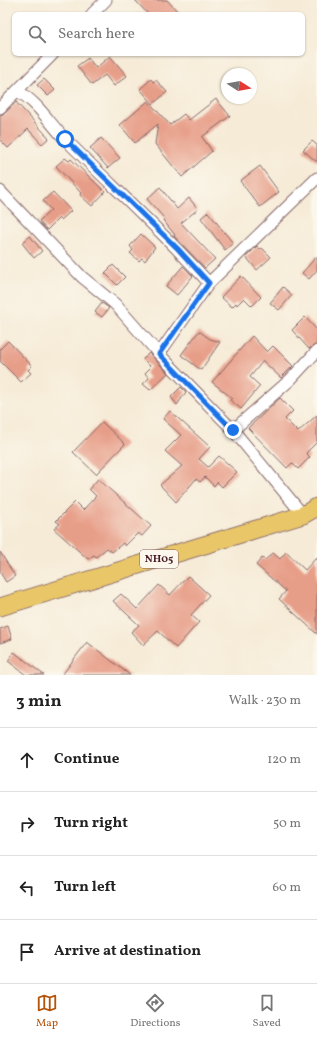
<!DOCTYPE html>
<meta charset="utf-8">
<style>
:root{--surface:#fff;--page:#f2f2f2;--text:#222;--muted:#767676;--line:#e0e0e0;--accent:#b45309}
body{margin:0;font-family:Vollkorn,serif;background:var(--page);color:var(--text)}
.compass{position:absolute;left:221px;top:68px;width:36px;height:36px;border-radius:50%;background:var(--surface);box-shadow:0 1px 3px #0004;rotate:101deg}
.stop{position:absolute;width:12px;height:12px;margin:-9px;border:3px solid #1a73e8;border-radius:50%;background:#fff}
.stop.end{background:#1a73e8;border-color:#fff;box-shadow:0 1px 4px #0008}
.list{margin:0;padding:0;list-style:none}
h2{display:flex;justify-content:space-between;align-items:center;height:52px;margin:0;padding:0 16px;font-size:17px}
h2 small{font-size:13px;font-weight:400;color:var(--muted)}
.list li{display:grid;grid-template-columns:26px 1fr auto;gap:12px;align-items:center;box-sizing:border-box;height:64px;padding:0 16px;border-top:1px solid var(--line)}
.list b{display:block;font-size:15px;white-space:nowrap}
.list em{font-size:13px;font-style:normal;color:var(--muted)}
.icon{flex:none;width:22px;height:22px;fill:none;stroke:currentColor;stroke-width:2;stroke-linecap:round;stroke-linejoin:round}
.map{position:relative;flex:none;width:317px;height:675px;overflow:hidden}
.search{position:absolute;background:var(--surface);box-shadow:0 1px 3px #0004;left:12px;right:12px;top:12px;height:44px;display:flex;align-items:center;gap:10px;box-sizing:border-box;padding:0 14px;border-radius:6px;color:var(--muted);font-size:15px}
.sheet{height:308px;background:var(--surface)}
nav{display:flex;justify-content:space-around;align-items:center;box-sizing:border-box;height:56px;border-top:1px solid var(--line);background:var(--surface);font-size:11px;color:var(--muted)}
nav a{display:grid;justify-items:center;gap:2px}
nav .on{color:var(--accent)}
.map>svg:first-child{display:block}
.building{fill:#e79e88}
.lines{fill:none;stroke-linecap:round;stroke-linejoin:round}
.minor-casing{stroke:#866667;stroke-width:13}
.primary-casing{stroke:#866667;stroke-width:19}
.minor{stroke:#fff;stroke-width:11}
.primary{stroke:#e9c769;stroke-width:17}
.route{stroke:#1a73e8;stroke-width:5}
.labels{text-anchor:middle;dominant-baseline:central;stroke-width:3;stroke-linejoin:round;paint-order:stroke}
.shield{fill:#fbf7ec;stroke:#7f6065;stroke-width:1}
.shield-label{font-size:11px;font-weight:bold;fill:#4a1f2b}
</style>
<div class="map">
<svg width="317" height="675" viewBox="0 0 317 675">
<rect width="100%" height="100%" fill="#fbf7ec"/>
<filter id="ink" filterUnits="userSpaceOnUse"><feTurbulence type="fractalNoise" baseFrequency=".025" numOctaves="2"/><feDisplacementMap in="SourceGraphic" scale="8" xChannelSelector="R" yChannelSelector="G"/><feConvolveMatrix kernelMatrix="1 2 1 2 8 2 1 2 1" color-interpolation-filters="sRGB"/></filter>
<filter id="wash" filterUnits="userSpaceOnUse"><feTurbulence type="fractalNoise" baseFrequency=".012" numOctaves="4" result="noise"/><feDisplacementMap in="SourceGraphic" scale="16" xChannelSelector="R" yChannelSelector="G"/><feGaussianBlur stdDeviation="0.9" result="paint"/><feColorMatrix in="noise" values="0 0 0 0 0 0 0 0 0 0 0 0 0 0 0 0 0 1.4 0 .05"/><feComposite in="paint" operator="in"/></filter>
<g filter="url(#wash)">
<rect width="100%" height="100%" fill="#f6ebd7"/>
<g id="blocks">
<path class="building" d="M 135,0 L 167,0 L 180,14 L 148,14 Z
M 110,56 L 127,76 L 114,86 L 105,75 L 92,85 L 77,66 L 88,58 L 96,68 Z
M 44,79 L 55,90 L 48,96 L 37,85 Z
M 151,79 L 153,82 L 156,80 L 167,92 L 153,104 L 140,89 Z
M 216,99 L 230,116 L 202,137 L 212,151 L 182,177 L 155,144 L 158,124 L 135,143 L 120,125 L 148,101 L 170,125 L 184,114 L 189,120 Z
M 16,102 L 49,138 L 42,144 L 28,129 L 8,148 L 0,140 L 0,115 L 5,113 Z
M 101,138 L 120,158 L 108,168 L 90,148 Z
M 312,141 L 317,145 L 317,162 L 303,150 Z
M 65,158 L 69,161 L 71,159 L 105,192 L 92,206 L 80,195 L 81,193 L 56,166 Z
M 260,166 L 279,192 L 260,207 L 240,181 Z
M 160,187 L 177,209 L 189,198 L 198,209 L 181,223 L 215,259 L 205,268 L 174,236 L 175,235 L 163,220 L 165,219 L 147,199 Z
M 53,192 L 71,211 L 61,220 L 59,218 L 47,230 L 39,221 L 51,210 L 43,201 Z
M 208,212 L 233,243 L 225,250 L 201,218 Z
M 141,234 L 155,247 L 145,261 L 142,258 L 139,261 L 130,253 L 133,250 L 130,246 Z
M 30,236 L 42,251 L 34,258 L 22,243 Z
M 257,246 L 260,249 L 262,248 L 271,257 L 257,270 L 246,257 Z
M 317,256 L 317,270 L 309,279 L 302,273 Z
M 113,265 L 125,277 L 117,285 L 105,273 Z
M 183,266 L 193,276 L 177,295 L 166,286 Z
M 241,276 L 261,297 L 252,306 L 244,298 L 237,305 L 236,303 L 232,307 L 221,297 Z
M 283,287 L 292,295 L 279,310 L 270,303 Z
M 102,303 L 109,308 L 102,317 L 95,312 Z
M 305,317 L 317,330 L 317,344 L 309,349 L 292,330 Z
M 199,331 L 210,339 L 220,342 L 201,370 L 181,355 Z
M 252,336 L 267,352 L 273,346 L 293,366 L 281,378 L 263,361 L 250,377 L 260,386 L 241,409 L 230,400 L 232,398 L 212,382 Z
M 8,341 L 32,366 L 28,370 L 31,373 L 21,382 L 0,361 L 0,349 Z
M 149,353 L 168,373 L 150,390 L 143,384 L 149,378 L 145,373 L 151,367 L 143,359 Z
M 181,387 L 186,392 L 177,405 L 171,397 Z
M 280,398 L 293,411 L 285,419 L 298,432 L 317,415 L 317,442 L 306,453 L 310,457 L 298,469 L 292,463 L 287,468 L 248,428 Z
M 170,411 L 210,447 L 199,459 L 208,467 L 219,456 L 237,472 L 222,487 L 217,482 L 214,486 L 205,477 L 200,482 L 196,479 L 176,502 L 160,485 L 182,466 L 165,451 L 181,435 L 163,419 Z
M 102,422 L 125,444 L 96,474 L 73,452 Z
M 98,479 L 151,526 L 142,536 L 138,533 L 125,546 L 123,543 L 112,552 L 107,548 L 96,557 L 94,555 L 88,559 L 54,529 L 60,524 L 56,521 L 75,502 L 83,510 L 96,496 L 89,489 Z
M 0,552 L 15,576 L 6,582 L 0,572 Z
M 286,552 L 305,570 L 317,557 L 317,634 L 279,599 L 286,591 L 256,565 L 262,558 L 265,560 L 273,553 L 280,559 Z
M 188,576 L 209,595 L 191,615 L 199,622 L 176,648 L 158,631 L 143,645 L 131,632 L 139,625 L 113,601 L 121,594 L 137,609 L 159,585 L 170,595 Z
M 8,626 L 12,639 L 0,643 L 0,629 Z
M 87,642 L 130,675 L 62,675 Z
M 14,652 L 44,675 L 26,675 L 8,661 Z"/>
</g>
</g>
<g filter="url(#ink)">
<use href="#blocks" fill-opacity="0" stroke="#866667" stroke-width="1"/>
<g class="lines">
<defs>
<path id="minor" d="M 92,14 L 106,0
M 17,91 C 37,101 50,124 66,140 C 114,188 164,233 209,283
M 0,108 L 53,54
M 0,191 L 82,277 L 115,304 L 159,354 L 233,430 L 303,515
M 159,354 L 209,283 L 317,178
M 233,430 L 290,380 L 317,351"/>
<path id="primary" d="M 0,607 L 303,515 L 317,507"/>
</defs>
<use href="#minor" class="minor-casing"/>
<use href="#primary" class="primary-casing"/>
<use href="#minor" class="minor"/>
<use href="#primary" class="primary"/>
</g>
</g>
<g class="lines" filter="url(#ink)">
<path class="route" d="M 65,139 L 178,249 L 209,283 L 159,354 L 233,430"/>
</g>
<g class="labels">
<rect class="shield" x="140" y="550" width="38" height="18" rx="3"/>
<g class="shield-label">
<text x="159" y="559">NH05</text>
</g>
</g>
</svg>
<svg class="compass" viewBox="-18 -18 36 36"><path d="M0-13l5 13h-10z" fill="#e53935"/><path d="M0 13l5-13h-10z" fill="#767676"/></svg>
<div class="stop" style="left:65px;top:139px"></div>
<div class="stop end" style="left:233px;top:430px"></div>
<div class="search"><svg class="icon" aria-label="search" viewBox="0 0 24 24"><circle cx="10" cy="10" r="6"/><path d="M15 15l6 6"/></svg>Search here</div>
</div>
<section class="sheet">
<h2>3 min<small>Walk · 230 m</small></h2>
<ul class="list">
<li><svg class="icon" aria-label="ahead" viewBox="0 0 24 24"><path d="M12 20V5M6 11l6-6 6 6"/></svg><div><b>Continue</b></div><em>120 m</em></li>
<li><svg class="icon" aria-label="right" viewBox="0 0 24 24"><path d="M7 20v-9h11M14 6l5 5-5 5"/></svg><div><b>Turn right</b></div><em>50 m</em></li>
<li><svg class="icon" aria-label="left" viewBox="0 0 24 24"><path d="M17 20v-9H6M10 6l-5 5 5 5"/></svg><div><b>Turn left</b></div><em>60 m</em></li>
<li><svg class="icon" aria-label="arrive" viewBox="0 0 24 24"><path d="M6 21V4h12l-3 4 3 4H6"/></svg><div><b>Arrive at destination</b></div></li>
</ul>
</section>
<nav>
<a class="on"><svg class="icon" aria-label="map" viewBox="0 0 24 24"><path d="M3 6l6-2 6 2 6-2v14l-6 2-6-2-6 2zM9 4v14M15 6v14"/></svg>Map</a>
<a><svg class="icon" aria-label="directions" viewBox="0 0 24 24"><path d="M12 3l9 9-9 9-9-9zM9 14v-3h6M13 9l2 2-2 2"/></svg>Directions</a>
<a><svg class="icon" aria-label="saved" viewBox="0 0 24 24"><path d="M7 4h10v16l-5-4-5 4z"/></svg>Saved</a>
</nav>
